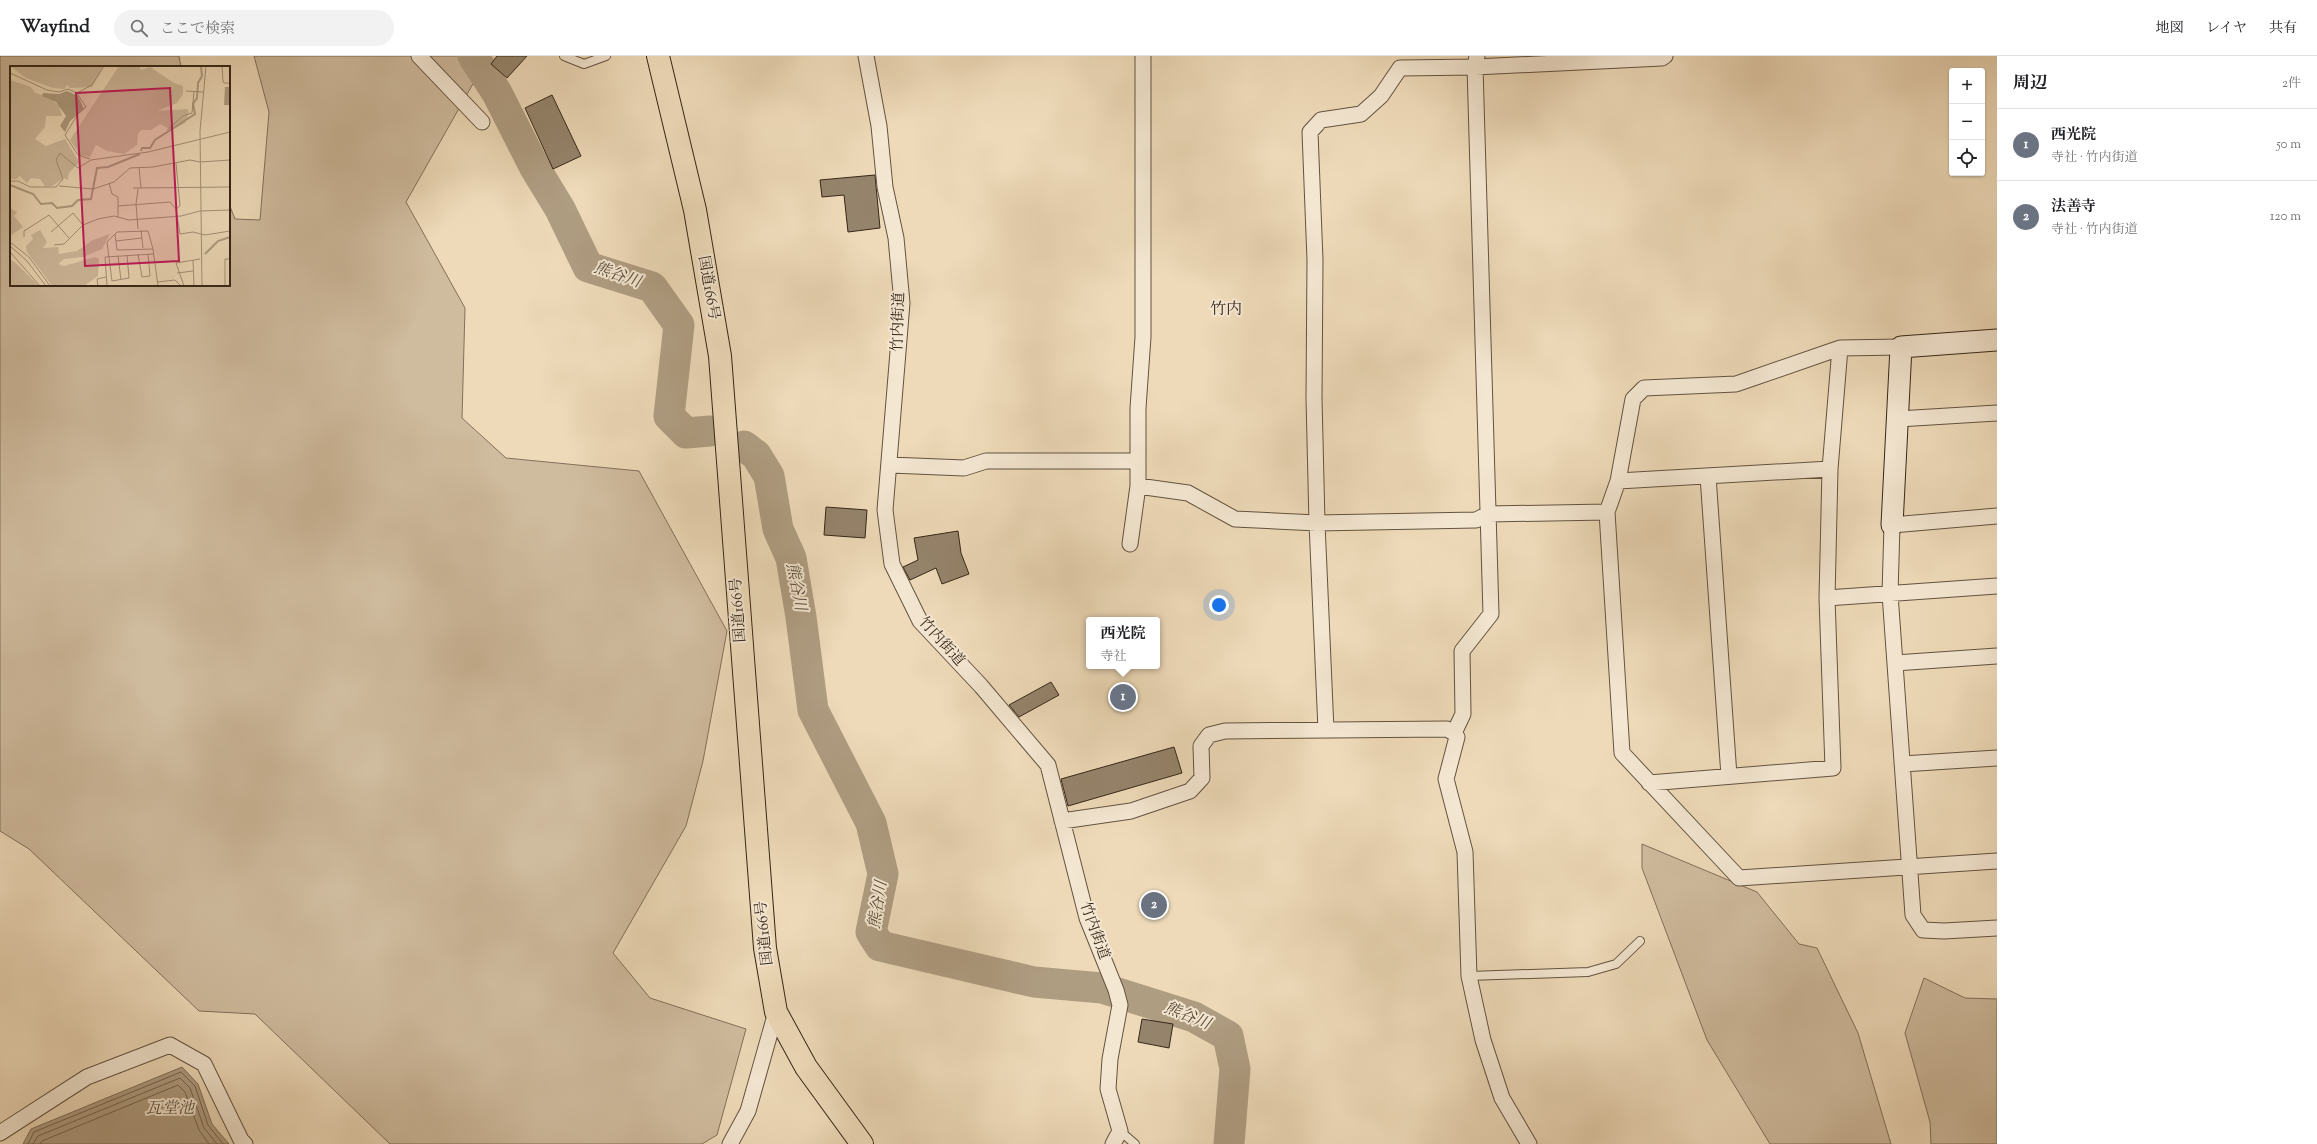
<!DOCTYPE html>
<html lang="ja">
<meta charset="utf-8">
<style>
:root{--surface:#fff;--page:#f2f2f2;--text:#202124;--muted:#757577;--line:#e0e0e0;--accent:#b45309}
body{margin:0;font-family:"Sorts Mill Goudy","Noto Serif JP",serif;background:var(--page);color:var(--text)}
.controls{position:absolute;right:12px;top:12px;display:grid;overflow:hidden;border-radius:4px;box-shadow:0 1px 3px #0004}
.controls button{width:36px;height:36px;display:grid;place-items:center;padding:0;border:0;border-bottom:1px solid var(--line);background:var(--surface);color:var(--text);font:20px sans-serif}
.you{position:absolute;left:1219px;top:549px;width:14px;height:14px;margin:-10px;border:3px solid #fff;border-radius:50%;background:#1a73e8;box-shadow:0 0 0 6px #1a73e833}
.badge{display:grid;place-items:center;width:26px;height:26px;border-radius:50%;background:var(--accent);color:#fff;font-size:13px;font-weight:700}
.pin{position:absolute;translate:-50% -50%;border:2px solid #fff;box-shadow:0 1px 4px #0006}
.popup{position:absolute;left:1086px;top:561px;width:74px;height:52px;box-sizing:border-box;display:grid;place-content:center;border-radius:4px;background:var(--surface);filter:drop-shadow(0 1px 3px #0005);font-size:13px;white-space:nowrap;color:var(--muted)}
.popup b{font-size:15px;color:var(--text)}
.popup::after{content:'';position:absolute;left:50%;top:100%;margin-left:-8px;border:8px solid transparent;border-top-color:var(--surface)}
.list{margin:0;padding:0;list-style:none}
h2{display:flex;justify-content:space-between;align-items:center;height:52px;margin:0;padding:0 16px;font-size:17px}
h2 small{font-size:13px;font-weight:400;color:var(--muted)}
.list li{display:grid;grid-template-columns:26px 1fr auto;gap:12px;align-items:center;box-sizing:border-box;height:72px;padding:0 16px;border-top:1px solid var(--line)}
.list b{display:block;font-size:15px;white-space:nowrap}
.list p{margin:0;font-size:13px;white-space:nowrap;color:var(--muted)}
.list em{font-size:13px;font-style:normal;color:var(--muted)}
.icon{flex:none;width:22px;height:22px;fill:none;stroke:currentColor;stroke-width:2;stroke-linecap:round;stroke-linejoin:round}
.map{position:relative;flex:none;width:1997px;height:1088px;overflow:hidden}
header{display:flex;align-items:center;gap:24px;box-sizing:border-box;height:56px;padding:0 20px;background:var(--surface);border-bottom:1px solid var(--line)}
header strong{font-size:19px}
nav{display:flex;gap:22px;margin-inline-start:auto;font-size:14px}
.search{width:280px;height:36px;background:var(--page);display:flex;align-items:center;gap:10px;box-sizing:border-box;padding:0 14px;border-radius:22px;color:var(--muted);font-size:15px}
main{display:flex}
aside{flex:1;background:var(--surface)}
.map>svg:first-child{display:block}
.green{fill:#cfbb9e;stroke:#82705b}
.water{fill:#af9d82;stroke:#7e6d58}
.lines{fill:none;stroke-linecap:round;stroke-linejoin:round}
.shore{stroke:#72624d;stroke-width:1}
.river{stroke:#af9d82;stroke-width:31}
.building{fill:#95846c;stroke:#352618}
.lane-casing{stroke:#635340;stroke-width:10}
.street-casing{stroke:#635340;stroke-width:17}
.secondary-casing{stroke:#352618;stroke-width:23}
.highway-casing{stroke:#352618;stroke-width:24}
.lane{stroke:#f4e7d2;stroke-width:8}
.street{stroke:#f4e7d2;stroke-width:15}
.secondary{stroke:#f4e7d2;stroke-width:21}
.highway{stroke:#eedab9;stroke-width:22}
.labels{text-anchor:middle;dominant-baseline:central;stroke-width:4;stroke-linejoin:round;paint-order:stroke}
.street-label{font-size:15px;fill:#352618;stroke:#f4e7d2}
.water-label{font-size:16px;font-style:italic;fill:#5a4a38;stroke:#f4e7d2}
.neighbourhood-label{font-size:16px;fill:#352618;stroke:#f4e7d2}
.inset-river{fill:none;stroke:#af9d82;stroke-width:2}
.inset-road{fill:none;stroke:#a49279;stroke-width:1}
.view{fill:#c2185b;fill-opacity:0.15;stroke:#c2185b;stroke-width:2}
.inset-edge{fill:none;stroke:#352618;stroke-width:2}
</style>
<header>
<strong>Wayfind</strong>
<div class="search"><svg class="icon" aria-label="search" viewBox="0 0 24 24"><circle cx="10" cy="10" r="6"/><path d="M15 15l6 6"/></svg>ここで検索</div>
<nav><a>地図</a><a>レイヤ</a><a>共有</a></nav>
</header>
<main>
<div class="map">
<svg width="1997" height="1088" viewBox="0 0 1997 1088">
<rect width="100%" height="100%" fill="#eedab9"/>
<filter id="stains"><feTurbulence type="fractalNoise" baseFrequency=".005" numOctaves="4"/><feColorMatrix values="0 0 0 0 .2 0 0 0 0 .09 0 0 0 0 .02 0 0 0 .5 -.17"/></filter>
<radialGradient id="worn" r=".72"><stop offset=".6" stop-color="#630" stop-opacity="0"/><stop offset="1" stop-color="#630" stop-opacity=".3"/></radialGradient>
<path class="green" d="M 0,0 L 179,0 L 181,11 L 11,11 L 11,229 L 229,229 L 229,148 L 235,163 L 260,164 L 269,56 L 254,0 L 486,0 L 487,3 L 406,146 L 465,252 L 462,362 L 506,402 L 639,415 L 727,575 L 703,705 L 686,770 L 613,897 L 650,942 L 746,973 L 717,1079 L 702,1088 L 390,1088 L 255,958 L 199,955 L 29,793 L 0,775 Z
M 1642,788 L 1757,836 L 1799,888 L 1817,892 L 1858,977 L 1891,1088 L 1770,1088 L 1707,984 L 1642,812 Z
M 1924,922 L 1965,942 L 1997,943 L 1997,1088 L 1931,1088 L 1930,1066 L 1905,977 Z"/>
<path class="water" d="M 182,1011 L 198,1028 L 212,1068 L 229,1088 L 23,1088 L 31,1073 Z"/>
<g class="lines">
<path class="shore" d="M 28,1088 L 34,1076 L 181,1016 L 195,1030 L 208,1069 L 223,1088
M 33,1088 L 38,1080 L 180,1022 L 190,1032 L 204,1072 L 217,1088
M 40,1088 L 42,1085 L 178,1029 L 185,1036 L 199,1074 L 209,1088"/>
<path class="river" d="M 473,0 L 497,37 L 535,112 L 560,153 L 588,211 L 652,231 L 679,269 L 669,360 L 686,377 L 710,375
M 744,390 L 756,399 L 769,420 L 778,473 L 791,502 L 801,561 L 813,654 L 871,767 L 883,818 L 871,876 L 880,890 L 1034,926 L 1102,932 L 1194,961 L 1228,980 L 1235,1013 L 1229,1088"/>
</g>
<path class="building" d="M 497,0 L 527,0 L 507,22 L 491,8 Z
M 552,39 L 581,100 L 553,113 L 525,52 Z
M 875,119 L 880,172 L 848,176 L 844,139 L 822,141 L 820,124 Z
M 826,451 L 867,454 L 865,482 L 824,479 Z
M 958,475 L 961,497 L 969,518 L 942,528 L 936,512 L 910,524 L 903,511 L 918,504 L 914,482 Z
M 1051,626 L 1059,639 L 1019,661 L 1009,649 Z
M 1174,691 L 1182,717 L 1068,750 L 1061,723 Z
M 1142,963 L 1173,968 L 1169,992 L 1138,986 Z"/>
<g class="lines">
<defs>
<path id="lane" d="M 564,0 L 584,8 L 606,0
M 1469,920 L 1588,916 L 1616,908 L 1640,885
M 1120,1075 L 1135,1088"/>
<path id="street" d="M 419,0 L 482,66
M 866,0 L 879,70 L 885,131 L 896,182 L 902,247 L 885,454 L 892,508 L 920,565 L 981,630 L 1048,709 L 1087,862 L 1116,934 L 1120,949 L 1110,1003 L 1108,1033 L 1120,1075 L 1113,1088
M 1901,291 L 1840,292 L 1736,328 L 1644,332 L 1633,343 L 1618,425 L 1607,456 L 1622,697 L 1739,822 L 1997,805
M 1898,363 L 1997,357
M 890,409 L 964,412 L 986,405 L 1138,405
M 1708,420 L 1729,720
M 1618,425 L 1830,413
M 1138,430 L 1188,437 L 1235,463 L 1317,467 L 1476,464 L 1488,458 L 1607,456
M 1997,460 L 1892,469 L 1890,538 L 1913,859 L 1923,874 L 1944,875 L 1997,872
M 1130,488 L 1138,430 L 1138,352 L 1143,281 L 1143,0
M 1827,542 L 1997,530
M 1895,607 L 1997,600
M 1326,674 L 1317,467 L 1314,342 L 1315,204 L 1310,76 L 1321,64 L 1361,58 L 1381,40 L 1400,12 L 1475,11 L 1662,2 L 1665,0
M 1454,677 L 1463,658 L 1462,595 L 1491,558 L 1475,11 L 1477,0
M 1902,708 L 1997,702
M 1649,727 L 1833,712 L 1827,542 L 1830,413 L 1840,292
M 1062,765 L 1131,755 L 1190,735 L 1202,722 L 1201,690 L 1209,679 L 1225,675 L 1447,673 L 1454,677 L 1457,681 L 1446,723 L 1465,796 L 1469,920 L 1483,984 L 1502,1042 L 1529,1088
M 0,1077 L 87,1021 L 170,989 L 204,1008 L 241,1084 L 245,1088
M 730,1088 L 748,1055 L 776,956"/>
<path id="secondary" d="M 1892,469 L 1901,291 L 1997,284"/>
<path id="highway" d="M 658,0 L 695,154 L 720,300 L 765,892 L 776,956 L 806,1011 L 862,1088"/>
</defs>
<use href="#lane" class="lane-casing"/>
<use href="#street" class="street-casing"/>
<use href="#secondary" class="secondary-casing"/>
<use href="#highway" class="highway-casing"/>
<use href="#lane" class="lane"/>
<use href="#street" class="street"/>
<use href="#secondary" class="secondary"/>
<use href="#highway" class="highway"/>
</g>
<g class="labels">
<g class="street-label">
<text transform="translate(708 232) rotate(80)">国道166号</text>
<text transform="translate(899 266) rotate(-88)">竹内街道</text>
<text transform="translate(739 554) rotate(-94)">国道166号</text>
<text transform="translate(941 586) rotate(48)">竹内街道</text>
<text transform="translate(1094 875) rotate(70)">竹内街道</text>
<text transform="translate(765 877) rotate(-96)">国道166号</text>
</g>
<g class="water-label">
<text transform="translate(617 220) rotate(19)">熊谷川</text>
<text transform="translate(795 531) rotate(79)">熊谷川</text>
<text transform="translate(879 849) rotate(-81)">熊谷川</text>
<text transform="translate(1187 961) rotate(22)">熊谷川</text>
<text x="170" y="1053">瓦堂池</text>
</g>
<g class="neighbourhood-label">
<text x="1226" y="254">竹内</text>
</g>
</g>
<g transform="translate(10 10)">
<rect width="220" height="220" fill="#eedab9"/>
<path d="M 0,0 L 92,0 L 92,2 L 82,21 L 60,22 L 58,19 L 54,23 L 43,22 L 16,12 ZM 109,0 L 129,0 L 131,4 L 140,1 L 164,17 L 173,20 L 173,28 L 167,37 L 147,45 L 177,43 L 179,46 L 175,57 L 162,64 L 150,58 L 141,64 L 131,64 L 128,68 L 127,79 L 114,88 L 97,85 L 86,79 L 80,91 L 70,89 L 60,74 ZM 0,14 L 21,21 L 25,27 L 39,31 L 49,40 L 52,50 L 36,50 L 35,61 L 25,73 L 36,80 L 55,73 L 69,96 L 59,107 L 58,114 L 54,112 L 42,120 L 35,120 L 30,113 L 21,112 L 17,117 L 10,110 L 6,113 L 0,113 ZM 0,142 L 7,146 L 4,150 L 13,161 L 0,170 ZM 30,164 L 37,176 L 33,182 L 48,181 L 49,188 L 67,185 L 83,174 L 100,168 L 92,183 L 73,191 L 54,193 L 48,198 L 54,200 L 85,191 L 89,193 L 88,210 L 74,220 L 42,220 L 17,186 L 16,180 L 23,173 L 21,169 ZM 0,193 L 9,200 L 29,220 L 0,220 Z" fill="#cfbb9e"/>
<path d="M 215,21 L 220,21 L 220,39 L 214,39 ZM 57,25 L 68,30 L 74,43 L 60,55 L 55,66 L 50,60 L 56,50 L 46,36 L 32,30 L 33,27 L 49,28 Z" fill="#af9d82"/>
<path class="inset-river" d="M 131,85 L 132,82 L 140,82 L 145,74 L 185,48 L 183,38 L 187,32 L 188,17 L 192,10 L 191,0M 0,119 L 23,128 L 31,138 L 42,137 L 47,142 L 62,140 L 68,134 L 81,133 L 87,102 L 98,101 L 130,88M 195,188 L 208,175 L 220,171"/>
<path class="inset-road" d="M 212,0 L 213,15 L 214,17 L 220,17M 0,7 L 37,24 L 49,26 L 58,23 L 67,27 L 76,41 L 68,48 L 55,69 L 68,89 L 80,93M 176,25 L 193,26M 67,27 L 82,19 L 94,0M 157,64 L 173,50 L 182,47 L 184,26M 166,97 L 170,140 L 166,143M 129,101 L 131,122M 0,115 L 8,115 L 20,121 L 46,121 L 53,113 L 46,94 L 50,87 L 68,102 L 81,94 L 138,86 L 220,66M 99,117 L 102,128 L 108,131 L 108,151M 49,120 L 83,123 L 104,116 L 120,102 L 143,101 L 180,94 L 190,96 L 220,94M 123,122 L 220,121M 108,140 L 160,136 L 166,143 L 170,168 L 183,166 L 195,169 L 220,165M 128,163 L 126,138 L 128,123M 131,164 L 133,182M 41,166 L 63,147 L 73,159M 105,168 L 107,184 L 143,183M 14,171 L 14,165 L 39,149 L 59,172M 106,175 L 132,172M 0,176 L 19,191 L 40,220M 44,179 L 54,178 L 73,159 L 88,153 L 104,150 L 119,154 L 171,150 L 190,145 L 220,144M 0,180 L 17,195 L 36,220M 0,186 L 30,220M 128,188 L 132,211 L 140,210 L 138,188M 117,189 L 119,212 L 102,215 L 97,176 L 107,166 L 138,165 L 143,183 L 148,220M 108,190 L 111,214M 183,194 L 184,220M 167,207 L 183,205M 147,216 L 165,214 L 171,220M 88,220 L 87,213 L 96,211M 97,220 L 95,191 L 144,188M 174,220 L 166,197 L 190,193M 192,220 L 190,65 L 196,0M 215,220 L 215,193 L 220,193"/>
<path class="view" d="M 160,22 L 169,195 L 75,200 L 66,27 Z"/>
<rect width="220" height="220" class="inset-edge"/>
</g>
<rect width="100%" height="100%" filter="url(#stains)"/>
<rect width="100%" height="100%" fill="url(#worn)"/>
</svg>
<div class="controls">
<button>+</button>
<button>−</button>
<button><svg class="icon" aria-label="locate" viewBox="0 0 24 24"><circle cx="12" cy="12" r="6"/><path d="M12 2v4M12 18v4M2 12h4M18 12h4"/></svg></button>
</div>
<div class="you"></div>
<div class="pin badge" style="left:1123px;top:641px;background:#6b7280">1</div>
<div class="popup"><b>西光院</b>寺社</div>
<div class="pin badge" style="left:1154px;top:849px;background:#6b7280">2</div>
</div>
<aside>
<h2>周辺<small>2件</small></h2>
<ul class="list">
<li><span class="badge" style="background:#6b7280">1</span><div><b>西光院</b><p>寺社 · 竹内街道</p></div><em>50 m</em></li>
<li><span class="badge" style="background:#6b7280">2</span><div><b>法善寺</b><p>寺社 · 竹内街道</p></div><em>120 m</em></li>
</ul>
</aside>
</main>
